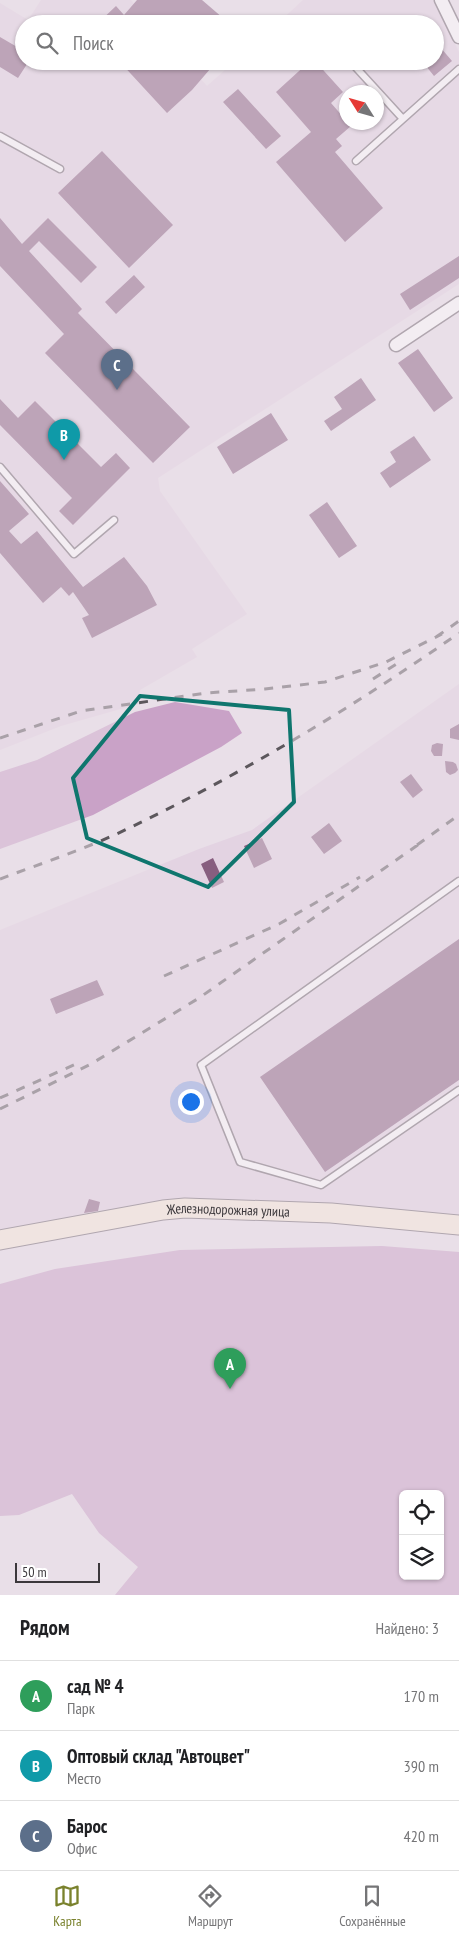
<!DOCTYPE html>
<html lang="ru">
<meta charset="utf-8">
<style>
:root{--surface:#fff;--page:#f2f2f2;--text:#202124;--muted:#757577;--line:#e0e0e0;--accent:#7a822d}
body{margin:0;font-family:"PT Sans Narrow",sans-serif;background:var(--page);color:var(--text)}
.controls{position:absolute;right:15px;bottom:15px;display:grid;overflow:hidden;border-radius:8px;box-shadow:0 1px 4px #0004}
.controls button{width:45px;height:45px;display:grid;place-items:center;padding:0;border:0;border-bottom:1px solid var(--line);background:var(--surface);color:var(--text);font:25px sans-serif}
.compass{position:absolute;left:339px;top:85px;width:45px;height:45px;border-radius:50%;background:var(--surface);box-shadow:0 1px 4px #0004;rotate:307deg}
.scale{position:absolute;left:15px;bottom:12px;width:85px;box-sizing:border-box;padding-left:5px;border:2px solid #3c383c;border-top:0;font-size:14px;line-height:18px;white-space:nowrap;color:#3c383c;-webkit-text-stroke:4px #fff;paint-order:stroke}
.you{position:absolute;left:190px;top:1101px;width:18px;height:18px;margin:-12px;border:4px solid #fff;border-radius:50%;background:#1a73e8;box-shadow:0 0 0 8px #1a73e833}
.badge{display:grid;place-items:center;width:32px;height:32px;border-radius:50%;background:var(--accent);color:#fff;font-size:16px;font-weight:700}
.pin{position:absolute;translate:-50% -41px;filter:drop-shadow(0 1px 2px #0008)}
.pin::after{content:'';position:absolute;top:26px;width:18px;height:15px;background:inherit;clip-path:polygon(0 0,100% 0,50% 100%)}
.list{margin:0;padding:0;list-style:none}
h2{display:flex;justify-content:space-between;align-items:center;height:65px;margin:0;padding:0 20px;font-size:21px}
h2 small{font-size:16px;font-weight:400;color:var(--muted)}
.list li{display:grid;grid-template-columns:32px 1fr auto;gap:15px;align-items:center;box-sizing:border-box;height:70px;padding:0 20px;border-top:1px solid var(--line)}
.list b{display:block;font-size:19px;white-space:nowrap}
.list p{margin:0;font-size:16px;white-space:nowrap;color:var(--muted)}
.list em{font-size:16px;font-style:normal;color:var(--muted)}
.icon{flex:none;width:28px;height:28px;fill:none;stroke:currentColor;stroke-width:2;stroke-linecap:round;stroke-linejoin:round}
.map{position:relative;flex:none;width:459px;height:1595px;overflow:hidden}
.search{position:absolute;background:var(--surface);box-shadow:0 1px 4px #0004;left:15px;right:15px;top:15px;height:55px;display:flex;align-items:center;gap:12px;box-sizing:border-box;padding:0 18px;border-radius:28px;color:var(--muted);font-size:19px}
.sheet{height:275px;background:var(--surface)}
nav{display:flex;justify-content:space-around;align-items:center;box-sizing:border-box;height:70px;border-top:1px solid var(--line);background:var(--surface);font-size:14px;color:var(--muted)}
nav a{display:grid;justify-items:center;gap:2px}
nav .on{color:var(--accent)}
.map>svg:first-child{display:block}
.built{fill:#e3d3e2;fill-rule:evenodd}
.green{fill:#c9a2c7;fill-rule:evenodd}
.building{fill:#875e7f}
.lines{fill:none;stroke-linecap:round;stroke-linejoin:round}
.lane-casing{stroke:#6c636b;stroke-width:9}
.street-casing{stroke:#6c636b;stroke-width:15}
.secondary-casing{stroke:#6c636b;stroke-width:21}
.lane{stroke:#fff;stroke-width:6}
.street{stroke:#fff;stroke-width:12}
.secondary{stroke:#f9ecda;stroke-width:19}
.rail{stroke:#5c575c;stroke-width:3;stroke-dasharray:9 9;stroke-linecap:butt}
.marked{fill:none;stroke:#0f766e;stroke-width:4;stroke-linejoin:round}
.labels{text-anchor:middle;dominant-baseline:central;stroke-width:5;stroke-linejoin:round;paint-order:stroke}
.street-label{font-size:14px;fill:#3c383c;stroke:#fff}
</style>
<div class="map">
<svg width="459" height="1595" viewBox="0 0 459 1595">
<rect width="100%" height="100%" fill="#e9dfe8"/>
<path class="built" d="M 41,0 L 131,0 L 152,24 L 24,24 L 24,61 L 185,61 L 207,86 L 235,61 L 435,61 L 435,24 L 277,24 L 303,0 L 433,0 L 459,52 L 459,284 L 158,478 L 160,491 L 247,614 L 192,649 L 197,657 L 140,690 L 138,704 L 61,726 L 0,750 L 0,3 L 28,20 ZM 346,92 L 376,92 L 376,122 L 346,122 Z
M 459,684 L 459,1218 L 140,1214 L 0,1242 L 0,930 L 199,849 L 252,830 Z"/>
<path class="green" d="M 175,702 L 229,711 L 242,733 L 221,747 L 93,815 L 0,849 L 0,772 L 37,760 L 135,712 Z
M 382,1246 L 459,1252 L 459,1595 L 115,1595 L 138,1567 L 99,1533 L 72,1494 L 19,1515 L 0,1516 L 0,1284 L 55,1269 L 180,1250 ZM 403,1494 L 440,1494 L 440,1576 L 403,1576 Z"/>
<path class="building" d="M 137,0 L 202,0 L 230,24 L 97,24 L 116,6 L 124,15 Z
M 0,37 L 24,51 L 24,61 L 29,61 L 18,78 L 0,67 Z
M 435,41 L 452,61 L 434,76 L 422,61 L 435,61 Z
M 119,61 L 217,61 L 192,90 L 167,113 Z
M 310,61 L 315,61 L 343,92 L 331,103 L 351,126 L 336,139 L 342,146 L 335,152 L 383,208 L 345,242 L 276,162 L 311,132 L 276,92 Z
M 238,89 L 281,136 L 266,149 L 223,102 Z
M 102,151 L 173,225 L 129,268 L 58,193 Z
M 0,218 L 22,244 L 48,218 L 97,267 L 81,283 L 39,241 L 29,251 L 82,309 L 78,313 L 190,427 L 153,463 L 45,353 L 64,334 L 0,266 Z
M 459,256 L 459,278 L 410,310 L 400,294 Z
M 134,275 L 145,287 L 116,314 L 105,302 Z
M 418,349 L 453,398 L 434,412 L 398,363 Z
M 361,378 L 376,400 L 331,431 L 324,421 L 342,409 L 334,397 Z
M 0,399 L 18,418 L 35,401 L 101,467 L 116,453 L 130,468 L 73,525 L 59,511 L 72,498 L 0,425 Z
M 271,413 L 288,440 L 233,474 L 217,447 Z
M 414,436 L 431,460 L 390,488 L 380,473 L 396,462 L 390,452 Z
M 0,481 L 29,514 L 9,531 L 21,544 L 37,531 L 83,587 L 124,557 L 147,586 L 157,605 L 92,638 L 82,618 L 89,615 L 73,592 L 69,596 L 61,587 L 43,603 L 0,553 Z
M 327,502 L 357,546 L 339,558 L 309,515 Z
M 459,724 L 459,740 L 450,738 L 450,729 Z
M 437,743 L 443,744 L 442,756 L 434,756 L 431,751 L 432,745 Z
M 445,761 L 453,762 L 456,764 L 458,770 L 455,773 L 450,775 L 446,772 Z
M 411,774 L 423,790 L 413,798 L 400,782 Z
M 329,823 L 342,841 L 324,854 L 311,837 Z
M 262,838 L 272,859 L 254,868 L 244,846 Z
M 213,858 L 224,882 L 212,888 L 201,864 Z
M 459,939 L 459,1080 L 325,1172 L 260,1077 Z
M 97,980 L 104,995 L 56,1014 L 50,999 Z
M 89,1199 L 100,1202 L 98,1211 L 84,1213 Z"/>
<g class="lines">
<defs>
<path id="lane" d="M 350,61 L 403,119
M 0,136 L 60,169
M 356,161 L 459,69
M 0,467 L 74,554 L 114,520
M 459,881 L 201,1065 L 240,1162 L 321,1185 L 459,1090"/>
<path id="street" d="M 441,0 L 459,37
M 396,345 L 459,303"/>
<g id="secondary">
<path id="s1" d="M 0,1240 L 163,1210 L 185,1208 L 331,1213 L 459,1225"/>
</g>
</defs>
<use href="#lane" class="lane-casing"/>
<use href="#street" class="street-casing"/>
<use href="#secondary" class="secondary-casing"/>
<use href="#lane" class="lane"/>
<use href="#street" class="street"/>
<use href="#secondary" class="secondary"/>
<path class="rail" d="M 436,637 L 459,621
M 373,679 L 401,661
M 0,738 L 81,711 L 206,693 L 265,689 L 325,682 L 386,662 L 442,634
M 417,845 L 459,815
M 0,879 C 42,863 86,849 127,829 C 242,774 355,706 459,633
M 164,976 L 279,924 L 360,877
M 0,1098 L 78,1063
M 0,1109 L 91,1064 L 199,998 L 422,842"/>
</g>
<path d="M0 0H459V1595H0ZM 140,696 L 289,710 L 294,802 L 208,887 L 87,838 L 73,778 Z" fill="#e9dfe8" fill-opacity=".55" fill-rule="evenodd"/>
<path class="marked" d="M 140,696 L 289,710 L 294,802 L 208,887 L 87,838 L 73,778 Z"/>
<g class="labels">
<g class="street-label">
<text stroke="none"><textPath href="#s1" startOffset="231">Железнодорожная улица</textPath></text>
</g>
</g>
</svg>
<div class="controls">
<button><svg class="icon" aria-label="locate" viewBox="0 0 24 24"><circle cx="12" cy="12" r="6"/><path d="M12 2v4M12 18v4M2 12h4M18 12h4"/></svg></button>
<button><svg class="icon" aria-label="layers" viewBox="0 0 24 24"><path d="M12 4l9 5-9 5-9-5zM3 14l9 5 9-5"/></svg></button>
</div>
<svg class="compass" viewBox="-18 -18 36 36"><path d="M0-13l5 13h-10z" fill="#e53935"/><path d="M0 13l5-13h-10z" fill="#757577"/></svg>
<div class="scale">50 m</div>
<div class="you"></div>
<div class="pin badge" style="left:230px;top:1389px;background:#2e9e5b">A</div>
<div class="pin badge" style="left:64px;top:460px;background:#0f9aa8">B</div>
<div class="pin badge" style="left:117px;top:390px;background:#5c6f8a">C</div>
<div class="search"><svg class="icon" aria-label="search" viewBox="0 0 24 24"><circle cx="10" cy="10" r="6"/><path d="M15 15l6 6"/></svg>Поиск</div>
</div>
<section class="sheet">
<h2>Рядом<small>Найдено: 3</small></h2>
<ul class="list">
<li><span class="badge" style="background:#2e9e5b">A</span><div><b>сад № 4</b><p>Парк</p></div><em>170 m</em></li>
<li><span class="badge" style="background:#0f9aa8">B</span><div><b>Оптовый склад &quot;Автоцвет&quot;</b><p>Место</p></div><em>390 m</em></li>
<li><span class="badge" style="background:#5c6f8a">C</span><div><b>Барос</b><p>Офис</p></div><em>420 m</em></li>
</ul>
</section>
<nav>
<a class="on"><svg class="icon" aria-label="map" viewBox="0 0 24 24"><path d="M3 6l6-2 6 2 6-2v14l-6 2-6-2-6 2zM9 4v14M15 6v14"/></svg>Карта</a>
<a><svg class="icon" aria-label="directions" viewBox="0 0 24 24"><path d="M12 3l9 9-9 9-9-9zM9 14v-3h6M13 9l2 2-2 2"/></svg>Маршрут</a>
<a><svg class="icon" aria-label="saved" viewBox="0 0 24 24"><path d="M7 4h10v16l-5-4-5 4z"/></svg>Сохранённые</a>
</nav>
